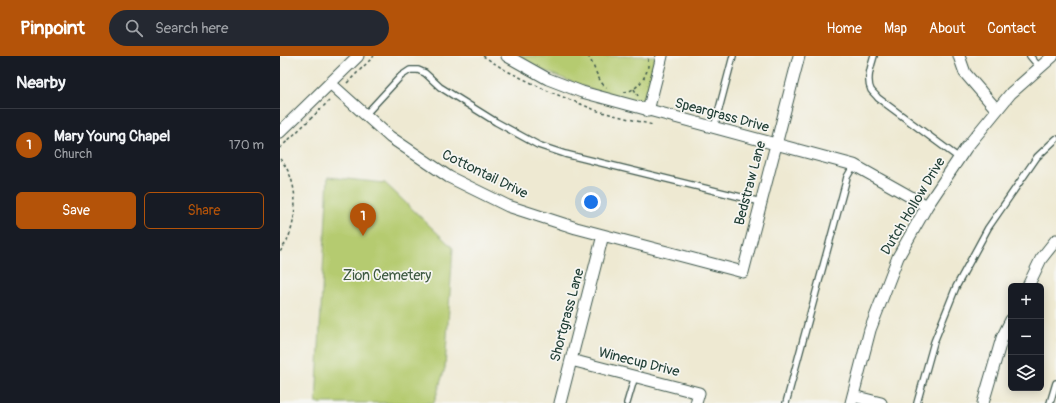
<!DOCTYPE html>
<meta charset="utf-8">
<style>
:root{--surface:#171b24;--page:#242831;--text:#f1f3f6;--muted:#9ea1a6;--line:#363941;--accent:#b45309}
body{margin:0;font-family:Pangolin,sans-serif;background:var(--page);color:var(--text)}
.controls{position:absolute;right:12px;bottom:12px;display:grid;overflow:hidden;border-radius:6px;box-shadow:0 2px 10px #0003}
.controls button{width:36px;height:36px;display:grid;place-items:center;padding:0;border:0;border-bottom:1px solid var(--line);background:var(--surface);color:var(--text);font:20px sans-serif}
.you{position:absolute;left:311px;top:146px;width:14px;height:14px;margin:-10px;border:3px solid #fff;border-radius:50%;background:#1a73e8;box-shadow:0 0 0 6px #1a73e833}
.badge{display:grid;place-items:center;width:26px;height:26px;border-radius:50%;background:var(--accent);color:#fff;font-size:13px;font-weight:700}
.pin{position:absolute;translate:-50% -33px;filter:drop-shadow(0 1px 2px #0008)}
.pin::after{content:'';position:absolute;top:21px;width:14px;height:12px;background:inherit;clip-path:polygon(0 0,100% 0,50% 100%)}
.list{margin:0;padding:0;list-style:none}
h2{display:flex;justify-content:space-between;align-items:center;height:52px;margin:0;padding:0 16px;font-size:17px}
h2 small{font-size:13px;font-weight:400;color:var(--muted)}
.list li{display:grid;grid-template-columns:26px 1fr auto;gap:12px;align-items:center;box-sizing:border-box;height:72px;padding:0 16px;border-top:1px solid var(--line)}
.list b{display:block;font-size:15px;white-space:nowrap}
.list p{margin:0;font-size:13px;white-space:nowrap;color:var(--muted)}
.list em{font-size:13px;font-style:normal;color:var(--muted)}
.actions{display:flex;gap:8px;padding:12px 16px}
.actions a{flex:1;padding:9px 0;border:1px solid var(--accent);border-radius:6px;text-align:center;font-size:14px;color:var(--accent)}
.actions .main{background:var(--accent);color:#fff}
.icon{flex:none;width:22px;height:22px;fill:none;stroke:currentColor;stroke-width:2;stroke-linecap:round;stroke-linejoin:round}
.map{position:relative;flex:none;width:776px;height:347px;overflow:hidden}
header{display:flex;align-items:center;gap:24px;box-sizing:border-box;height:56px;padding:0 20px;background:var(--accent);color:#fff}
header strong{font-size:19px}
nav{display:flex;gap:22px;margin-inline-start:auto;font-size:14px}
.search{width:280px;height:36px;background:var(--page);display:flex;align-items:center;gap:10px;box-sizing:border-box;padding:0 14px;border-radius:22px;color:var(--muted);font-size:15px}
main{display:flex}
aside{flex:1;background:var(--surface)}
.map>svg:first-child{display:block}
.green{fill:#b5cb6f;stroke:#6a8452}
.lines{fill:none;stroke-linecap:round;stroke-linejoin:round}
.service-casing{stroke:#3e574c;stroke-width:8}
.minor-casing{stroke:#3e574c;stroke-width:13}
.path{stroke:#3e574c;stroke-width:1.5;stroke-dasharray:3 3;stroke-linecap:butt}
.service{stroke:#fff;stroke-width:5.5}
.minor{stroke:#fff;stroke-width:11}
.labels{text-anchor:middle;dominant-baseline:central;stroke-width:3.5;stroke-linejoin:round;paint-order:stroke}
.street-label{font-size:14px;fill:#1f3d34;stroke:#f6f6f2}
.park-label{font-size:14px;fill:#3d5940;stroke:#f6f6f2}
</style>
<header>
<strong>Pinpoint</strong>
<div class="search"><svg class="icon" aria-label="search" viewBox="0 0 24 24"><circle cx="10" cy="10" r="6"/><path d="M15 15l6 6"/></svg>Search here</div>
<nav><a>Home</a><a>Map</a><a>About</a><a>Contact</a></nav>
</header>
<main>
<aside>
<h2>Nearby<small></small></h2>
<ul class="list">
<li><span class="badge">1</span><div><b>Mary Young Chapel</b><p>Church</p></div><em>170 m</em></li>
</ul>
<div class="actions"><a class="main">Save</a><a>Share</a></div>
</aside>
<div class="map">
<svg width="776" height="347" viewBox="0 0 776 347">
<rect width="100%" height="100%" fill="#f6f6f2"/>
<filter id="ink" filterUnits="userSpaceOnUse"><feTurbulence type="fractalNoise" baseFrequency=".025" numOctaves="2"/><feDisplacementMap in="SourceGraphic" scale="8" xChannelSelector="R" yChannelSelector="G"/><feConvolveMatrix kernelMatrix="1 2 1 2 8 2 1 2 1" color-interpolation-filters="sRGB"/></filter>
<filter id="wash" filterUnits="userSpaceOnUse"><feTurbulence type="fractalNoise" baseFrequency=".012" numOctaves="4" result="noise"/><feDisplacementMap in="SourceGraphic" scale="16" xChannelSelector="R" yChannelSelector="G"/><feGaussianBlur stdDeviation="0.9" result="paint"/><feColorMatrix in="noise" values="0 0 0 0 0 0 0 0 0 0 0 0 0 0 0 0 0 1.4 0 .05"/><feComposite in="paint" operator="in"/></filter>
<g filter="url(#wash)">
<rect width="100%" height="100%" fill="#eee9d2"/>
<path class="green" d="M 237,0 L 376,0 L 366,41 L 363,45 L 356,48 L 317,36 L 259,13 Z
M 48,121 L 105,127 L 173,192 L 165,312 L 154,347 L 36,347 Z"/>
</g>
<g filter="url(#ink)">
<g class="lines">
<defs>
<path id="service" d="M 594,0 C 591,10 586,24 591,34 C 593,37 596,39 598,42 L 679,102
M 750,0 L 760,12
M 85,59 L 121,20 L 130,14 L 138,14 L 145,17 L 160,31 L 216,66 L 258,89 L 285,98 L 481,146
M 434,72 L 453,0
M 347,347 L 355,320
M 506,347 L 565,129 L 567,121 L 574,109
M 637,347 L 654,286 L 676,231 L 708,172 L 757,101 L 776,83
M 770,347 L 776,327"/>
<path id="minor" d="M 227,0 L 268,23 L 302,36 L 574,109 L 647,150
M 679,0 L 685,17 L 717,54
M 50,27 L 110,81 L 169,121 L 228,150 L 296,172 L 463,216 L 519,0
M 368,55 L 382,0
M 0,76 L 78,0
M 748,230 L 761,203 L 776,184
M 291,304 L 419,337 L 416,347
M 573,340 L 601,347
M 280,347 L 323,179
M 571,347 L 590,274 L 618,201 L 647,150 L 686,92 L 731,37 L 773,0
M 703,347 L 722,282 L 731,264"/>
</defs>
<use href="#service" class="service-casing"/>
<use href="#minor" class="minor-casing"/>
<path class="path" d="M 203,0 L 225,14 L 268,35 L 318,55 L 373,69
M 308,0 C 315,10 317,25 327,32
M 67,27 L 94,0
M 354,33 L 358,40
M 344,36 C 357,35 366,22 368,10 C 368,7 368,3 368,0
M 0,92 L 49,45
M 0,103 C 18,123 18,156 9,180 C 7,185 3,191 0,196"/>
<use href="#service" class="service"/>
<use href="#minor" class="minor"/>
</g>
</g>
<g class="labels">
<g class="street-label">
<text transform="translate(442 59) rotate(15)">Speargrass Drive</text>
<text transform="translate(205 118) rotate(26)">Cottontail Drive</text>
<text transform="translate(470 127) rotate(-75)">Bedstraw Lane</text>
<text transform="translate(633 150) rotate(-59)">Dutch Hollow Drive</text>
<text transform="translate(287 259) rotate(-75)">Shortgrass Lane</text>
<text transform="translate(359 306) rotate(14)">Winecup Drive</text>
</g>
<g class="park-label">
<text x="107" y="219">Zion Cemetery</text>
</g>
</g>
</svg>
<div class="controls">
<button>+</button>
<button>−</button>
<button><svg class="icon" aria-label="layers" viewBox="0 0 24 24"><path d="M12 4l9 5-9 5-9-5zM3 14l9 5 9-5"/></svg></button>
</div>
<div class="you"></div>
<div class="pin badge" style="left:83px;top:180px">1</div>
</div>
</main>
